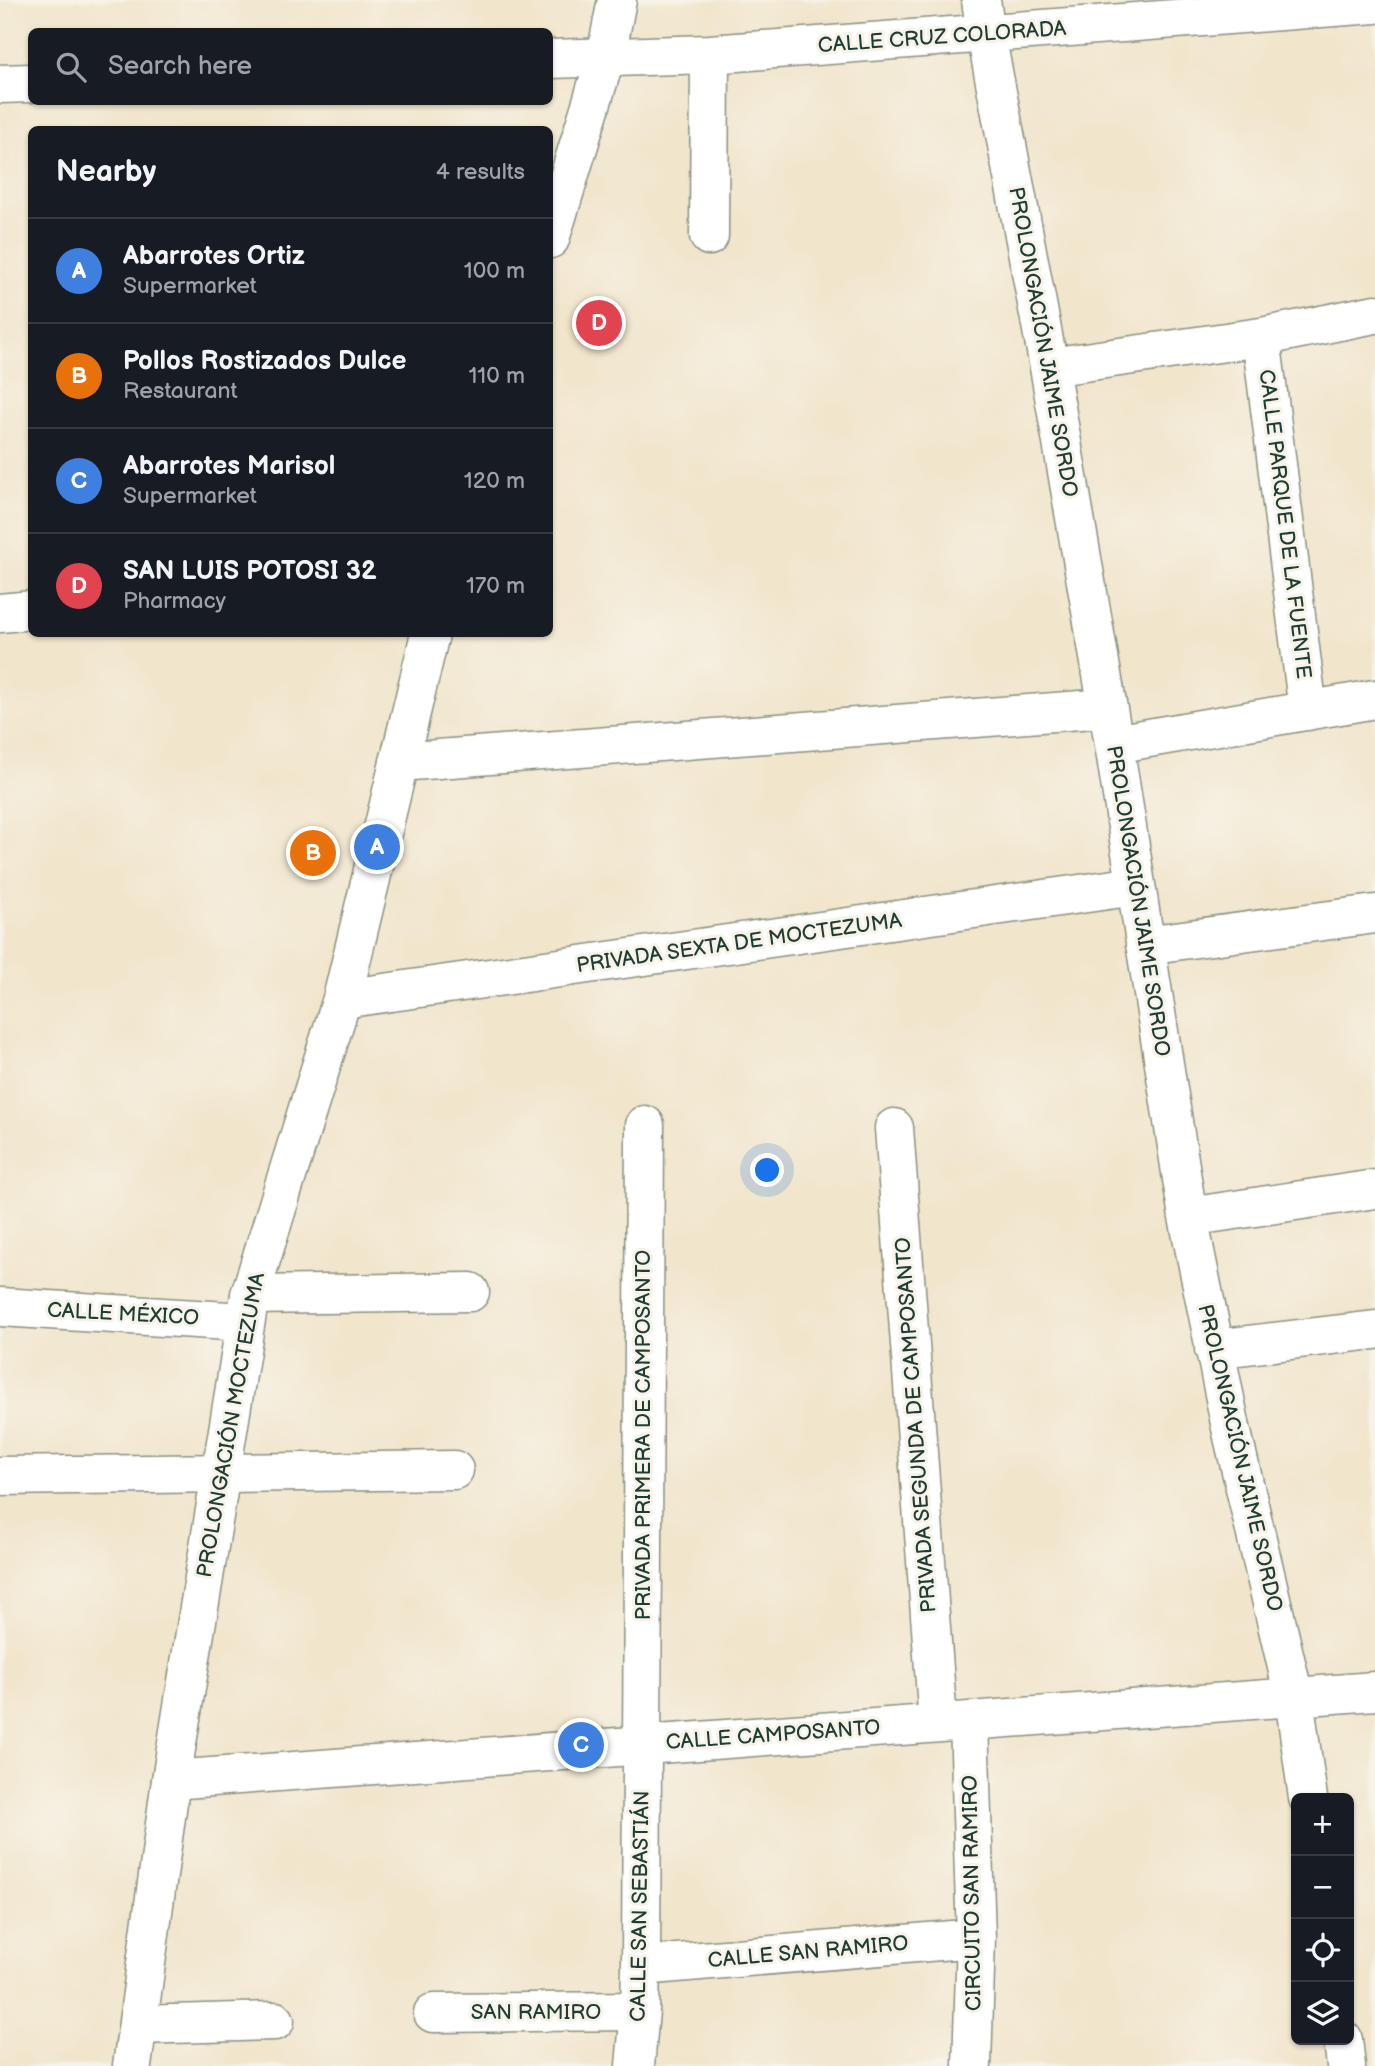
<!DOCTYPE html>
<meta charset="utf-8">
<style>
:root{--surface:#171b24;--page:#242831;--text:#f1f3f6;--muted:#9ea1a6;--line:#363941;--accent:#d690ce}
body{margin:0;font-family:"Balsamiq Sans",sans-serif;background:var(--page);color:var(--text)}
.controls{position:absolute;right:21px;bottom:21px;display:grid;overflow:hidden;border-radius:10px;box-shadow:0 2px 5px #0004}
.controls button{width:63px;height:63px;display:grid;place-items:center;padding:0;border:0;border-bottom:2px solid var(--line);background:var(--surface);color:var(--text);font:35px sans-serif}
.you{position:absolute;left:768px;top:1171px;width:24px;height:24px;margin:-18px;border:5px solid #fff;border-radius:50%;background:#1a73e8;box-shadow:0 0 0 10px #1a73e833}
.badge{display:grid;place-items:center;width:46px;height:46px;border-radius:50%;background:var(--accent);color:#fff;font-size:23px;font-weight:700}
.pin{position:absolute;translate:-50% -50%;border:4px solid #fff;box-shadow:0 2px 7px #0006}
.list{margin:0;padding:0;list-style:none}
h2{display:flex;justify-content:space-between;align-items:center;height:91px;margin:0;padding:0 28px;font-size:30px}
h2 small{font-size:23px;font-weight:400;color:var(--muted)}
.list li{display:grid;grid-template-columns:46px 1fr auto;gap:21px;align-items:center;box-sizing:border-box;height:105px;padding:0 28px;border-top:2px solid var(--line)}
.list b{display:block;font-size:26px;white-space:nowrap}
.list p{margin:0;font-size:23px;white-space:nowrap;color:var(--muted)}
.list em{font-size:23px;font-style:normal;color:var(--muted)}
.icon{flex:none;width:38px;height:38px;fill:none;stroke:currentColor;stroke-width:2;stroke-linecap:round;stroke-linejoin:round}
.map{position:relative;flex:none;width:1375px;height:2066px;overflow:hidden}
.search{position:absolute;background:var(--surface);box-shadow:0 2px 5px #0004;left:28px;top:28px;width:525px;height:77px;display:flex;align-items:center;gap:18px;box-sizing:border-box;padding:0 24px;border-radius:10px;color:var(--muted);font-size:26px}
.panel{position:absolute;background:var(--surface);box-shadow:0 2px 5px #0004;left:28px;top:126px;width:525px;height:511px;border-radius:10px}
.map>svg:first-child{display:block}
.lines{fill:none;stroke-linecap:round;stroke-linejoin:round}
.minor-casing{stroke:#889180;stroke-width:41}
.major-casing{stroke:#889180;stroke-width:41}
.minor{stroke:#fff;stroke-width:38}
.major{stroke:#fff;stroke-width:38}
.labels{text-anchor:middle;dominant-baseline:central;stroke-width:6;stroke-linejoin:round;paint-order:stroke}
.street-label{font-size:21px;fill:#1f3d34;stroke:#f7f3e8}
</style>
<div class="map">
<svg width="1375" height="2066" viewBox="0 0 1375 2066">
<rect width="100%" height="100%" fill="#f7f3e8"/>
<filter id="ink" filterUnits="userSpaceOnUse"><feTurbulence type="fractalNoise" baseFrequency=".0143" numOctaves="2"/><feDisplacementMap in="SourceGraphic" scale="14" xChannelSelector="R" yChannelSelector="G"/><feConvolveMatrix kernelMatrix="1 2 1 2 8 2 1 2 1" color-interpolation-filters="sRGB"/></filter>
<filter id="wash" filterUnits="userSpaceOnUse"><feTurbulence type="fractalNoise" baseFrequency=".00686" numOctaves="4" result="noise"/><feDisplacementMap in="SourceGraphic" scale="28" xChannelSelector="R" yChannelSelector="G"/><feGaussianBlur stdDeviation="1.57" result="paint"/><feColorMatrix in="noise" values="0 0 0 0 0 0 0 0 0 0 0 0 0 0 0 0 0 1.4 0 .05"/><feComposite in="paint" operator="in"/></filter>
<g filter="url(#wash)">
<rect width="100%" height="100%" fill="#f1e5cb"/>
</g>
<g filter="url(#ink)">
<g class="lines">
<defs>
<path id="minor" d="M 981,0 L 986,34 L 1049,367 L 1114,744 L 1188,1217 L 1231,1428 L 1294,1697 L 1308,1798
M 550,59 L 710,54 L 1375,4
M 0,84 L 32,83
M 709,236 L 710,54
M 1261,337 L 1308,711
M 1049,367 L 1261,337 L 1375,314
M 0,613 L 32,610
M 1114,744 L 1375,699
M 399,762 L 1107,708
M 1145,945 L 1375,914
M 342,999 L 1136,886
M 894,1128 L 938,1723
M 1188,1217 L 1375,1189
M 250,1295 L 470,1292
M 0,1307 L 245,1322
M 1214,1349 L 1375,1330
M 0,1476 L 454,1470
M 969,1721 L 976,1938 L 972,2066
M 171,1780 L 1375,1691
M 641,1966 L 976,1938
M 433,2013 L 640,2011
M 138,2025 L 275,2021
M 1343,2040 L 1346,2066
M 635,2066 L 640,2011 L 641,1966 L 645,1125"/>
<path id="major" d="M 550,239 L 606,56 L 617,0
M 132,2066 L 171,1780 L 250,1295 L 342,999 L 430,634"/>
</defs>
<use href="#minor" class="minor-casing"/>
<use href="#major" class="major-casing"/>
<use href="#minor" class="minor"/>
<use href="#major" class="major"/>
</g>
</g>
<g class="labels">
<g class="street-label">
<text transform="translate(942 37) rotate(-4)">CALLE CRUZ COLORADA</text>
<text transform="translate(1043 342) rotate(80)">PROLONGACIÓN JAIME SORDO</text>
<text transform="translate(1285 524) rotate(83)">CALLE PARQUE DE LA FUENTE</text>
<text transform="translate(1138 901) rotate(81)">PROLONGACIÓN JAIME SORDO</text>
<text transform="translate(739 943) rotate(-8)">PRIVADA SEXTA DE MOCTEZUMA</text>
<text transform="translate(123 1314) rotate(3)">CALLE MÉXICO</text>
<text transform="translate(231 1425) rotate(-80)">PROLONGACIÓN MOCTEZUMA</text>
<text transform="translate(916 1425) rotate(-94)">PRIVADA SEGUNDA DE CAMPOSANTO</text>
<text transform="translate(643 1435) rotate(-90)">PRIVADA PRIMERA DE CAMPOSANTO</text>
<text transform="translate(1240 1458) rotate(77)">PROLONGACIÓN JAIME SORDO</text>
<text transform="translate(773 1735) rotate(-4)">CALLE CAMPOSANTO</text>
<text transform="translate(972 1893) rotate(-91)">CIRCUITO SAN RAMIRO</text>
<text transform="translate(640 1906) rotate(-89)">CALLE SAN SEBASTIÁN</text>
<text transform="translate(808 1952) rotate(-5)">CALLE SAN RAMIRO</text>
<text x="536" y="2012">SAN RAMIRO</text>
</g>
</g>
</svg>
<div class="controls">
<button>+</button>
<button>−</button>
<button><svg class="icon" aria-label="locate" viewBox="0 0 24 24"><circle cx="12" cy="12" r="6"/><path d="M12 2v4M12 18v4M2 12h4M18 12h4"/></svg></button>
<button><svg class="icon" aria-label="layers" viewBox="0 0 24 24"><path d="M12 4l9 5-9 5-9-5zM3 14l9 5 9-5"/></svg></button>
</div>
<div class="you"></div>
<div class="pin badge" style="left:377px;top:847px;background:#3f7fe0">A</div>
<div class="pin badge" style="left:313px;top:853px;background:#e8710a">B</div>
<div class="pin badge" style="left:581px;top:1745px;background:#3f7fe0">C</div>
<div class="pin badge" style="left:599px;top:323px;background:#e0444e">D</div>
<div class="search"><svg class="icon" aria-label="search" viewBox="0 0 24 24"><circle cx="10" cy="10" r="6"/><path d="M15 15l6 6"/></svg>Search here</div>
<section class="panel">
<h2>Nearby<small>4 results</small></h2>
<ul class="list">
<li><span class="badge" style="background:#3f7fe0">A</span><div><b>Abarrotes Ortiz</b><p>Supermarket</p></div><em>100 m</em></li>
<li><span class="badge" style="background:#e8710a">B</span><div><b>Pollos Rostizados Dulce</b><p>Restaurant</p></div><em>110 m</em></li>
<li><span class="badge" style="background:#3f7fe0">C</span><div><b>Abarrotes Marisol</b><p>Supermarket</p></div><em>120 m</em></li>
<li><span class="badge" style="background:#e0444e">D</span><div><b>SAN LUIS POTOSI 32</b><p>Pharmacy</p></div><em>170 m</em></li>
</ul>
</section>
</div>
